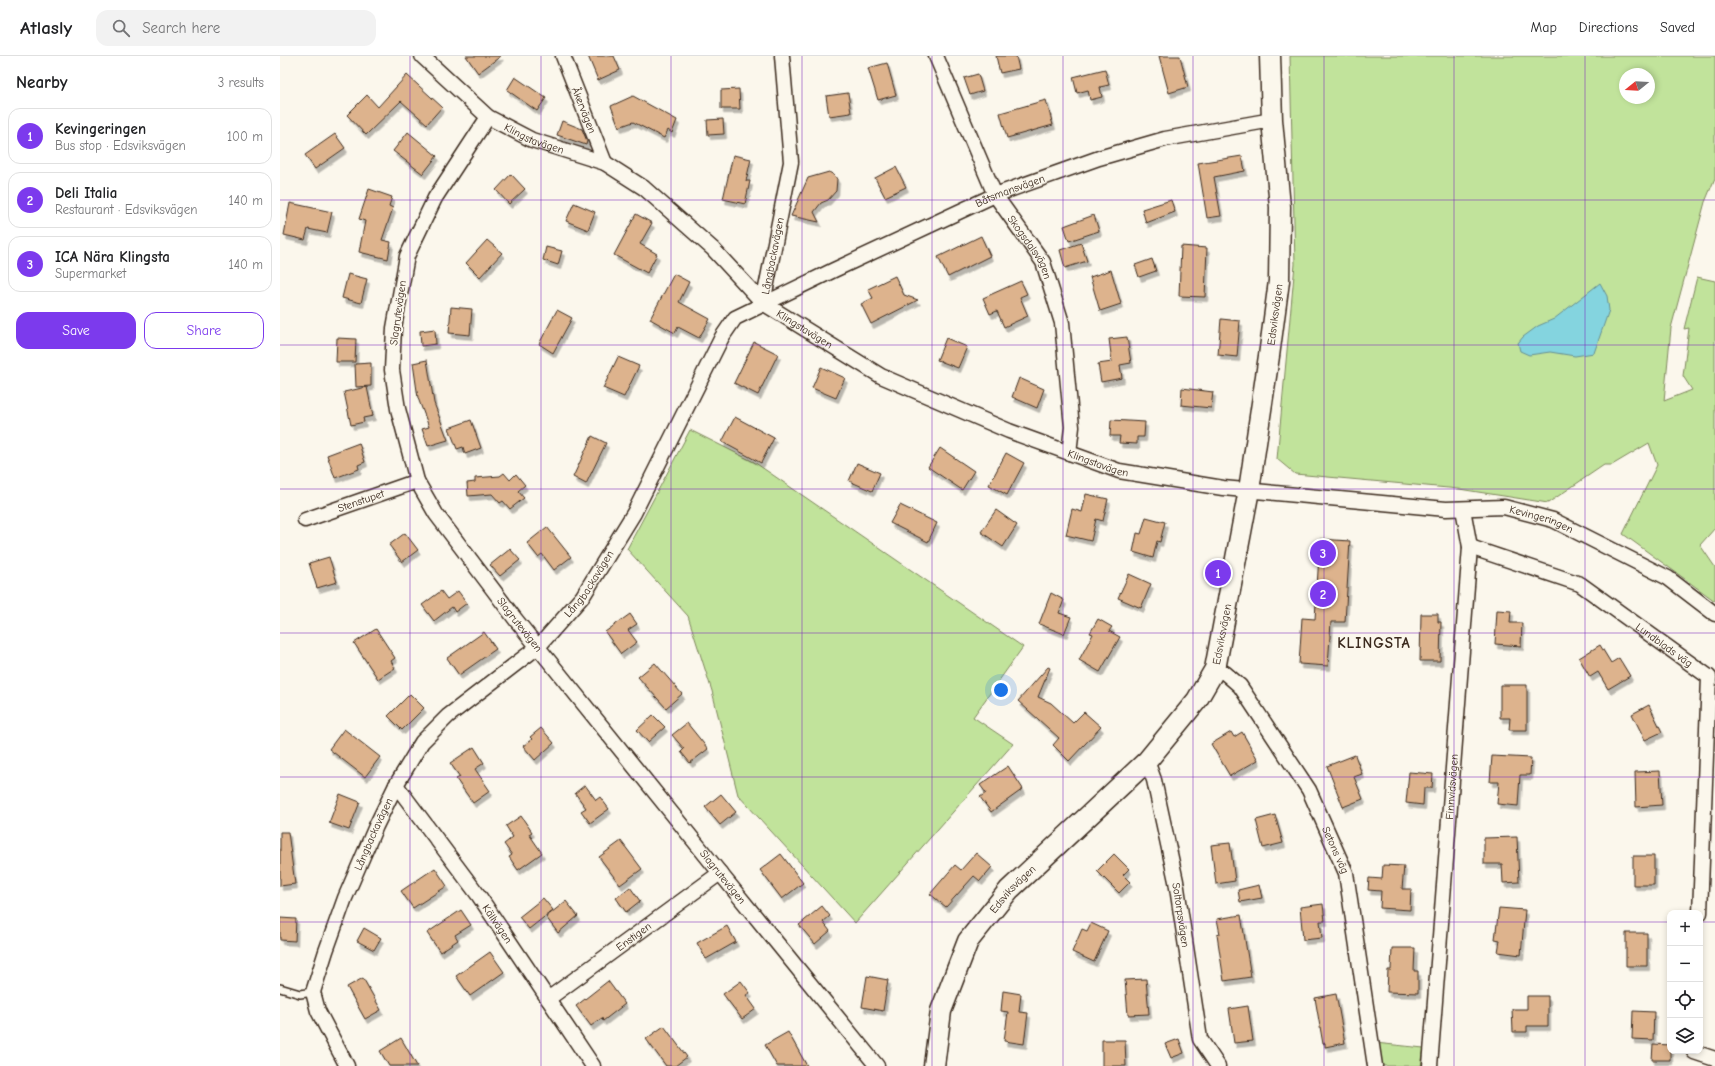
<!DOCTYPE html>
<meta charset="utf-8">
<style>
:root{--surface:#fff;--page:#f2f2f2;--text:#202124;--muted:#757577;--line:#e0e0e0;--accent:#7c3aed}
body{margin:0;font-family:"Comic Neue",sans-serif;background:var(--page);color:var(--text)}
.controls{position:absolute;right:12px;bottom:12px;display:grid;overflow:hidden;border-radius:8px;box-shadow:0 2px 6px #0003}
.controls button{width:36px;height:36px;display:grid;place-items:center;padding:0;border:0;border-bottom:1px solid var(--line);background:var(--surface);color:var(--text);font:20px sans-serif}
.compass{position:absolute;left:1339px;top:12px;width:36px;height:36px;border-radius:50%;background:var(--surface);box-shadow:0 2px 6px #0003;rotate:252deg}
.you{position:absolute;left:721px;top:634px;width:14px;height:14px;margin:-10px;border:3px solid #fff;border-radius:50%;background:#1a73e8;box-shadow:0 0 0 6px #1a73e833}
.badge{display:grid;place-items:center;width:26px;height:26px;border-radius:50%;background:var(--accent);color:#fff;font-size:13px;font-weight:700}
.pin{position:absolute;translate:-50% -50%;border:2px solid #fff;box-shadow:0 1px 4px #0006}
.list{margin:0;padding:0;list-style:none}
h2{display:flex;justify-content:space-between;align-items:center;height:52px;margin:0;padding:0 16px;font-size:17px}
h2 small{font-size:13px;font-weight:400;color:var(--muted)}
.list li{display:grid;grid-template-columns:26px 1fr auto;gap:12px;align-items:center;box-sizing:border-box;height:56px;margin:0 8px 8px;padding:0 8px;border:1px solid var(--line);border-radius:12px}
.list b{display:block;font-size:15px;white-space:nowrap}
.list p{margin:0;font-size:13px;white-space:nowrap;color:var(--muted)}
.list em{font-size:13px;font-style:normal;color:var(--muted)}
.actions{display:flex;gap:8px;padding:12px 16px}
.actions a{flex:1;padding:9px 0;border:1px solid var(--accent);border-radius:12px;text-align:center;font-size:14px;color:var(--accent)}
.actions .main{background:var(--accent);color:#fff}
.icon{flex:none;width:22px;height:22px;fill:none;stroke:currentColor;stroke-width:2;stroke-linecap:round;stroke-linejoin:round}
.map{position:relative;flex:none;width:1435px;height:1010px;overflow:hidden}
header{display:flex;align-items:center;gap:24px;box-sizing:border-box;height:56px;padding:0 20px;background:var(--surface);border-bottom:1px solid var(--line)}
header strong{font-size:19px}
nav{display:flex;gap:22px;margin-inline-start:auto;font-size:14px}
.search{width:280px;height:36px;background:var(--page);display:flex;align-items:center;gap:10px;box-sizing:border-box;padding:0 14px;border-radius:12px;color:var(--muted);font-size:15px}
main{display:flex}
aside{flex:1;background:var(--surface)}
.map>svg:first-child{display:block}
.green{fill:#c1e39b;stroke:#7e865c;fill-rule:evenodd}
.water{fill:#84d4df;stroke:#679092}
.building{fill:#ddb38d;stroke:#3b2a1e;filter:url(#shadow)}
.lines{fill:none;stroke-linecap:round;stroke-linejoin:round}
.lane-casing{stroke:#3b2a1e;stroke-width:10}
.street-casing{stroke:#3b2a1e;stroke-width:17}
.secondary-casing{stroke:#3b2a1e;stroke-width:23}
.lane{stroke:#fbf7ec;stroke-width:7}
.street{stroke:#fbf7ec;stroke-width:14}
.secondary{stroke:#fbf7ec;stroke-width:20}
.grid{fill:none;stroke:#7b2cbf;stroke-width:1;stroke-opacity:0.55}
.labels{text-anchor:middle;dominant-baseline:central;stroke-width:4;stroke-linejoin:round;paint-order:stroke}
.street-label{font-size:11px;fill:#3b2a1e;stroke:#fbf7ec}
.district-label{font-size:15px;font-weight:bold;letter-spacing:1px;fill:#3b2a1e;stroke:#fbf7ec}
</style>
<header>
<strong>Atlasly</strong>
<div class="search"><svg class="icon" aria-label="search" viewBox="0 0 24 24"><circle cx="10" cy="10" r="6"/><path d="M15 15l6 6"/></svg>Search here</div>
<nav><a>Map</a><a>Directions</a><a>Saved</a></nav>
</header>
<main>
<aside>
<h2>Nearby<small>3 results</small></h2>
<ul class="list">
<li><span class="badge">1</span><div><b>Kevingeringen</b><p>Bus stop · Edsviksvägen</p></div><em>100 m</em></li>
<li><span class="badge">2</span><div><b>Deli Italia</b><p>Restaurant · Edsviksvägen</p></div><em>140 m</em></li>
<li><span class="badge">3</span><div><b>ICA Nära Klingsta</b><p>Supermarket</p></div><em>140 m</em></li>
</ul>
<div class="actions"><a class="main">Save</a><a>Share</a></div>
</aside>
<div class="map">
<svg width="1435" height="1010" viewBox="0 0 1435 1010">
<defs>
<filter id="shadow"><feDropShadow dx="2.5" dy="4.5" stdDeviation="0" flood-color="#0004"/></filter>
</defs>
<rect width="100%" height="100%" fill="#fbf7ec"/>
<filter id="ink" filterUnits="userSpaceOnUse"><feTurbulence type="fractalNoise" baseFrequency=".025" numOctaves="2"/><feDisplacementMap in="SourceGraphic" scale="8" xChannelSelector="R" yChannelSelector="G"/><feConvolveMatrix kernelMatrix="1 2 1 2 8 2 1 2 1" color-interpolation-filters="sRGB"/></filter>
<g filter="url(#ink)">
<path class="green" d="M 1010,0 L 1435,0 L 1435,122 L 1425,146 L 1391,272 L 1384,345 L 1412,334 L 1403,320 L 1409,272 L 1404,273 L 1417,221 L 1435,225 L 1435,472 L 1420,489 L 1435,511 L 1435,545 L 1343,478 L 1377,409 L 1369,387 L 1332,409 L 1324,409 L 1268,447 L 1179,433 L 1015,418 L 997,403 L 1015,208 ZM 1345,18 L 1369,18 L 1369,42 L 1345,42 Z
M 410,374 L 474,406 L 743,591 L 693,661 L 733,688 L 575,867 L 458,739 L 432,635 L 408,560 L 347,493 Z
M 1095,987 L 1144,992 L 1141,1010 L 1101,1010 Z"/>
<path class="water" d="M 1320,227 L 1327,240 L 1329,254 L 1314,297 L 1295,300 L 1270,296 L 1249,299 L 1240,295 L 1238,287 L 1243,281 L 1258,270 L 1274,263 Z"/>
<path class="building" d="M 186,0 L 221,0 L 198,17 Z
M 308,0 L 334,0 L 340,14 L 318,24 Z
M 716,0 L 736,0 L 739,13 L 720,17 Z
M 879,0 L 900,0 L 908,31 L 889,37 Z
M 607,7 L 616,39 L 598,44 L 588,12 Z
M 825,13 L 829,29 L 820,31 L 822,41 L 810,44 L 808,34 L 797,37 L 793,21 Z
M 698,18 L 703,35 L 690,39 L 684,22 Z
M 127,19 L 162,51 L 147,68 L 121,45 L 86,79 L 67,59 L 87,39 L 98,51 Z
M 235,21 L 266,42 L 257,55 L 227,34 Z
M 459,33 L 460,53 L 441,53 L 441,34 Z
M 568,37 L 571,57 L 549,60 L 546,40 Z
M 353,40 L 397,64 L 392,77 L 388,74 L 384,82 L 353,66 L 339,71 L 331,50 Z
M 766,44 L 773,69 L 727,82 L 720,57 Z
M 443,63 L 444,78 L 428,79 L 427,64 Z
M 282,65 L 302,73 L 307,85 L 306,89 L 277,79 Z
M 128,76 L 157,100 L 143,118 L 113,95 Z
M 55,78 L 65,92 L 35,113 L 25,99 Z
M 453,99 L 471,103 L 466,125 L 470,125 L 465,148 L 443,143 Z
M 962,100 L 965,115 L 934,121 L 941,160 L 927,162 L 918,107 Z
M 616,111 L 626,131 L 605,141 L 595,122 Z
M 549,116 L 554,119 L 557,123 L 556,135 L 548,144 L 541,147 L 534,156 L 539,166 L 511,160 L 528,122 Z
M 231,118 L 245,133 L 229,148 L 216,134 Z
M 89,133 L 112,141 L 109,150 L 113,152 L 102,184 L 111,186 L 108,203 L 79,196 L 85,165 L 79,163 Z
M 891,144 L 895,156 L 866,167 L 862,153 Z
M 10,147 L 52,156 L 47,177 L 28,173 L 25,184 L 4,179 Z
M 294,147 L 315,156 L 308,174 L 286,165 Z
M 356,158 L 372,167 L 360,188 L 377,198 L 367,217 L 334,199 Z
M 814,159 L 819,175 L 789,185 L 784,170 Z
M 701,180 L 710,200 L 668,221 L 658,201 Z
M 207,184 L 222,197 L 200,221 L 186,207 Z
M 801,187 L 807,205 L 785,212 L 780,194 Z
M 901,190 L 927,192 L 925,241 L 899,240 Z
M 266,191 L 282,195 L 278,209 L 263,204 Z
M 872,203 L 876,215 L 859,221 L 855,209 Z
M 831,214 L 841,248 L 820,255 L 810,221 Z
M 68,218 L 87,223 L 81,247 L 62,242 Z
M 394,218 L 409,226 L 399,246 L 430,263 L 419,282 L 398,271 L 395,277 L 370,263 Z
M 615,220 L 624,239 L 638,244 L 591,268 L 581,248 L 593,242 L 588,233 Z
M 741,225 L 747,238 L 740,241 L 748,260 L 724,271 L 717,255 L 710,258 L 703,242 Z
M 171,251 L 192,253 L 190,279 L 169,277 Z
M 277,254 L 292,262 L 273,297 L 259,288 Z
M 941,263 L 960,265 L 957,301 L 938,299 Z
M 155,273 L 156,288 L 141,290 L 140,275 Z
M 847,281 L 851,307 L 840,309 L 842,322 L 821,326 L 818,308 L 832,306 L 829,283 Z
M 57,282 L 76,283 L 75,306 L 56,306 Z
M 666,282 L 687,291 L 678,312 L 657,304 Z
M 474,286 L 498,298 L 478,339 L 454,327 Z
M 338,301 L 359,310 L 344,341 L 323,332 Z
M 147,304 L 154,347 L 168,384 L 148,390 L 142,373 L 149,371 L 138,342 L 133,307 Z
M 91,307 L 91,330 L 76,331 L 75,308 Z
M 541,311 L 565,322 L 556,342 L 532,332 Z
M 739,322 L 764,333 L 757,352 L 732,341 Z
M 87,331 L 93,360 L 83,362 L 84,366 L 71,369 L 64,336 Z
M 902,332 L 933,336 L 931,352 L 901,349 Z
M 455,361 L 494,382 L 481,407 L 442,386 Z
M 191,364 L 201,392 L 185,398 L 183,391 L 177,393 L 169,372 Z
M 831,364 L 865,366 L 864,381 L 857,381 L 857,388 L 839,387 L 840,380 L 830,380 Z
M 312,380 L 326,387 L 306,428 L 293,421 Z
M 79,387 L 85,406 L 78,409 L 79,413 L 55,422 L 47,399 Z
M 660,392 L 694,415 L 682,434 L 648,411 Z
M 726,397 L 744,407 L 727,439 L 709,429 Z
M 577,407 L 600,417 L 592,435 L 569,425 Z
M 224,417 L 230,424 L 236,418 L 245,429 L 238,435 L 244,442 L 230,453 L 223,445 L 220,447 L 212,438 L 188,440 L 187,427 L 195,426 L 195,422 L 220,420 Z
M 806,438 L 828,443 L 823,465 L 816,463 L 811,485 L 786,479 L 792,453 L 802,456 Z
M 620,449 L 657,467 L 648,486 L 610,467 Z
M 716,454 L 737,469 L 723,491 L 701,476 Z
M 866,461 L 885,466 L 880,486 L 877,485 L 873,502 L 853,496 L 857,477 L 861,478 Z
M 267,471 L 291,501 L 274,514 L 262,498 L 258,501 L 247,487 Z
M 125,477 L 138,494 L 122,506 L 109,489 Z
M 1040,483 L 1070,485 L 1065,566 L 1051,566 L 1048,610 L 1019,608 L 1022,562 L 1035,563 Z
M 230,493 L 240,504 L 220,520 L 210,509 Z
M 49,501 L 57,526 L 37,532 L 29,507 Z
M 849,518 L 871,528 L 861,552 L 838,542 Z
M 161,535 L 167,543 L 178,535 L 187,547 L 175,556 L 172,551 L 154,565 L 142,549 Z
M 771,537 L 784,544 L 779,557 L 791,561 L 784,578 L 759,568 Z
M 1217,554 L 1231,555 L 1230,567 L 1242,567 L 1241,590 L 1215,588 Z
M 350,558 L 357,568 L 348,574 L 357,586 L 341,598 L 325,576 Z
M 1141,558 L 1158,558 L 1158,566 L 1161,566 L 1160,605 L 1140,605 Z
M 818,563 L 832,571 L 829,575 L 840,581 L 820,616 L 799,604 L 813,578 L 810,577 Z
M 96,573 L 115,602 L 111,605 L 115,612 L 98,623 L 74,587 Z
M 204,576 L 216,593 L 179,619 L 167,602 Z
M 1320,589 L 1331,607 L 1339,602 L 1350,620 L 1328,633 L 1318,616 L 1310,621 L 1299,602 Z
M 375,607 L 402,638 L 386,652 L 358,621 Z
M 768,611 L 770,612 L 758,641 L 771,647 L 793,667 L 804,656 L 821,671 L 789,705 L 773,689 L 779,682 L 738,645 Z
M 1220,629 L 1247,629 L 1247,674 L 1229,674 L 1230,662 L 1220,662 Z
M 130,638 L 144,652 L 122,674 L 108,660 Z
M 1369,649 L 1382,676 L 1365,684 L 1352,658 Z
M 373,659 L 385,671 L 368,686 L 357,674 Z
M 407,667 L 428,693 L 410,707 L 401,696 L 404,693 L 392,679 Z
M 261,672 L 274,687 L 255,704 L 243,690 L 252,683 L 250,681 Z
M 64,673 L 100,701 L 85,721 L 49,693 Z
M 951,676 L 954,681 L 962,676 L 978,704 L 950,720 L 931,688 Z
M 194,691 L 204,707 L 195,713 L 210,735 L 193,747 L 176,723 L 180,721 L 170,707 Z
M 1075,699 L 1082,718 L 1074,721 L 1083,743 L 1063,751 L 1047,710 Z
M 1212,700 L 1251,702 L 1250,719 L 1240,719 L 1238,750 L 1217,748 L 1219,726 L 1210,726 Z
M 728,710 L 743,733 L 711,756 L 700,741 L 706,737 L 700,729 Z
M 1380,715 L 1382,749 L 1356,751 L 1355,716 Z
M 1129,716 L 1153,718 L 1152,732 L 1144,732 L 1143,749 L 1126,747 Z
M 305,729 L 316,744 L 320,741 L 329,753 L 310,767 L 301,755 L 306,752 L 295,737 Z
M 60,738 L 80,746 L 69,774 L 49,767 Z
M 441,738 L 456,756 L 440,769 L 425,751 Z
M 995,759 L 1003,787 L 983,792 L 976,764 Z
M 241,760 L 252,776 L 249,778 L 262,797 L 238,814 L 229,801 L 232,799 L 224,788 L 233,781 L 226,770 Z
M 0,776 L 8,776 L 15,828 L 0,830 Z
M 1237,781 L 1239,826 L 1223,827 L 1222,808 L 1204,808 L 1204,782 Z
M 341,785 L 362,813 L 340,829 L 319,801 Z
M 950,787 L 955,825 L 936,828 L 931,789 Z
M 696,797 L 712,811 L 700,825 L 694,820 L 666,851 L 650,838 L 675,809 L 681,814 Z
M 501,798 L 523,827 L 502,843 L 480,814 Z
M 834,798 L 849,813 L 843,819 L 850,826 L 839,837 L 817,815 Z
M 1353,800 L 1374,800 L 1374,829 L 1353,829 Z
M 1103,809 L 1124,810 L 1122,833 L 1131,833 L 1130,854 L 1100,852 L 1101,835 L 1088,834 L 1089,822 L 1102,823 Z
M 155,812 L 167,830 L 133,852 L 121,835 Z
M 979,829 L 982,842 L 960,846 L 958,834 Z
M 350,831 L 360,845 L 346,856 L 336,842 Z
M 263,842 L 273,854 L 249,873 L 239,861 Z
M 286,845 L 298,860 L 278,877 L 266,861 Z
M 1043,848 L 1045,865 L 1040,865 L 1042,882 L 1023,884 L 1020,851 Z
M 542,850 L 550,860 L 543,866 L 550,875 L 535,888 L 519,869 Z
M 1219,852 L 1245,854 L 1241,899 L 1218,896 L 1220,884 L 1215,883 Z
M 181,854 L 191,869 L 175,879 L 178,884 L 160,896 L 147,877 Z
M 961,859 L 971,921 L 944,925 L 937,879 L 940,878 L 937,863 Z
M 0,862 L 16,863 L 15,885 L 0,884 Z
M 811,867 L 828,875 L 814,906 L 792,896 L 802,873 L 807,875 Z
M 447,870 L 456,886 L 426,903 L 417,887 Z
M 84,872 L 101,882 L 94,894 L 77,885 Z
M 1346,877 L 1367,877 L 1367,910 L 1346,910 Z
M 1112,892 L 1135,892 L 1134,915 L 1138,915 L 1138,937 L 1107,936 L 1108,914 L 1111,914 Z
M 210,896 L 224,916 L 190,940 L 176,920 Z
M 587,920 L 608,924 L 603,955 L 582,951 Z
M 83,922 L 101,954 L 85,963 L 67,931 Z
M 866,923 L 869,958 L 848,959 L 845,924 Z
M 328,925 L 345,948 L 323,965 L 322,962 L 311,970 L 296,950 Z
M 461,925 L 470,937 L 466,939 L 476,953 L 462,963 L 443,938 Z
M 723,935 L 741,938 L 739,956 L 748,957 L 744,988 L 724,985 L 728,956 L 721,955 Z
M 1056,938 L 1065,987 L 1045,991 L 1045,987 L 1043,988 L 1035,942 Z
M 1247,940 L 1268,940 L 1268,970 L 1247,970 L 1247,976 L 1233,976 L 1232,953 L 1247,953 Z
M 968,950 L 973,985 L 954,987 L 949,953 Z
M 1353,955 L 1374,956 L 1373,984 L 1352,983 Z
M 384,970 L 407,1001 L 395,1010 L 386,1010 L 366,983 Z
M 508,976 L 527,1010 L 497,1010 L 485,989 Z
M 121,982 L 137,1010 L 109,1010 L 100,995 Z
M 899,983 L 904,997 L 891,1002 L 885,988 Z
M 822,984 L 845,984 L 846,1010 L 822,1010 Z
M 1373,988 L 1390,989 L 1390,1004 L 1372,1004 Z"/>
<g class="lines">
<defs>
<path id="lane" d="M 0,932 L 20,938 L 33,936"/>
<g id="street">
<path id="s1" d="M 142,0 L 208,61 L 252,84 L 325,107 L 364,132 L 433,193 L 483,247 L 601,320 L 729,375 L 839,415 L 943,432 L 1166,453 L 1224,451 L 1273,464 L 1388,522 L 1435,558"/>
<path id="s2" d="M 283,0 L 325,107"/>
<path id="s3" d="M 656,0 L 715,139 L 763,206 L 782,267 L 792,371 L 789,397"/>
<path id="s4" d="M 208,61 L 155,142 L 127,200 L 114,272 L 112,314 L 118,353 L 137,425 L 156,458 L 236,564 L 440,817 L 597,1010"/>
<path id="s5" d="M 483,247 L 511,106 L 502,0"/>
<path id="s6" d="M 25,464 L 137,425"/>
<path id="s7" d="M 1190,491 L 1300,528 L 1429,621 L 1420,857"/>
<path id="s8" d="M 935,613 L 945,617 L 960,630 L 1029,734 L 1066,817 L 1095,1010"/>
<path id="s9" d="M 867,705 L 874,724 L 896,825 L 920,983 L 938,1010"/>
<path id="s10" d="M 116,729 L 199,840 L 313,1010"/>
<path id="s11" d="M 268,943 L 440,817"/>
<path d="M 1414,996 L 1435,1003"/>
<path id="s12" d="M 67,1010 L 38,955 L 33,936 L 46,895 L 65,842 L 96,770 L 116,729 L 142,686 L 168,660 L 259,590 L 303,540 L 354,457 L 442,281 L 455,262 L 554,214 L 715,139 L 819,102 L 885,83 L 992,64"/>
<path id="s13" d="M 1150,1010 L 1190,491 L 1183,453"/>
</g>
<g id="secondary">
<path id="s14" d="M 654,1010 L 661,955 L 688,885 L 729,834 L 867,705 L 917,644 L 935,613 L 969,434 L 989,300 L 999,225 L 1000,151 L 992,64 L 990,0"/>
</g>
</defs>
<use href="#lane" class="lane-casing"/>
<use href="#street" class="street-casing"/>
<use href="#secondary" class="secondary-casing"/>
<use href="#lane" class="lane"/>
<use href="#street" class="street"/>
<use href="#secondary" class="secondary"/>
</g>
</g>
<path class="grid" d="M 130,0 L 130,1010M 261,0 L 261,1010M 391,0 L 391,1010M 522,0 L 522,1010M 652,0 L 652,1010M 783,0 L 783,1010M 913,0 L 913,1010M 1044,0 L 1044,1010M 1174,0 L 1174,1010M 1305,0 L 1305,1010M 0,144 L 1435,144M 0,289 L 1435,289M 0,433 L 1435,433M 0,577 L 1435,577M 0,721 L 1435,721M 0,866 L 1390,866M 1420,866 L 1435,866"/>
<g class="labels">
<g class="street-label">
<text stroke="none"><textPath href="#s2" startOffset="58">Åkervägen</textPath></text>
<text stroke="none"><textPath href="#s1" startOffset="141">Klingstavägen</textPath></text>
<text stroke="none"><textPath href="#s12" startOffset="1194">Båtsmansvägen</textPath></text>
<text stroke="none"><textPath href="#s3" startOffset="214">Skogsdalsvägen</textPath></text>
<text stroke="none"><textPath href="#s5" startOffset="48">Långbackavägen</textPath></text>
<text transform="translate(118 257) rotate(-82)">Slagrutevägen</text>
<text stroke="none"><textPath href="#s14" startOffset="859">Edsviksvägen</textPath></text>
<text stroke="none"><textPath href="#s1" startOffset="477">Klingstavägen</textPath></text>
<text stroke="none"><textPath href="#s1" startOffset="801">Klingstavägen</textPath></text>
<text stroke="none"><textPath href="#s6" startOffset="59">Stenstupet</textPath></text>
<text stroke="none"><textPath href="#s1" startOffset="1250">Kevingeringen</textPath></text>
<text stroke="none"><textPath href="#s12" startOffset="587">Långbackavägen</textPath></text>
<text stroke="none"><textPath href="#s4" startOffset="567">Slagrutevägen</textPath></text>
<text stroke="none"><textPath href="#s14" startOffset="535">Edsviksvägen</textPath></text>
<text stroke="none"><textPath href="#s7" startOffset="220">Lundblads väg</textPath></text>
<text stroke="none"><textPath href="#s13" startOffset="280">Finnvidsvägen</textPath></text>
<text stroke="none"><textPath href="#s12" startOffset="251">Långbackavägen</textPath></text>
<text stroke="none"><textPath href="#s8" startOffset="221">Setons väg</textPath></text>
<text stroke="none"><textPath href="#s4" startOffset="891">Slagrutevägen</textPath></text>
<text stroke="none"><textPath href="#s14" startOffset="199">Edsviksvägen</textPath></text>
<text stroke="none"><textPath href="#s9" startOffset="158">Soltorpsvägen</textPath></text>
<text stroke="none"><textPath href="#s10" startOffset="172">Källvägen</textPath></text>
<text stroke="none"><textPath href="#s11" startOffset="106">Enstigen</textPath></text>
</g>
<g class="district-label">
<text x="1094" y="587">KLINGSTA</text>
</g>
</g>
</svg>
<div class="controls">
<button>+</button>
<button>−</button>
<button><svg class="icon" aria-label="locate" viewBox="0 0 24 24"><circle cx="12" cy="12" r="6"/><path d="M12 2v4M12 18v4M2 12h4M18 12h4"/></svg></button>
<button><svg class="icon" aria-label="layers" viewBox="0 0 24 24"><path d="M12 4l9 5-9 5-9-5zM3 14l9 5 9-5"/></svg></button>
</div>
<svg class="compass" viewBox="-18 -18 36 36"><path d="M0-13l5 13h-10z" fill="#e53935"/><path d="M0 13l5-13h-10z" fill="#757577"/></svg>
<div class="you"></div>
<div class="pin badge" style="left:938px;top:517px">1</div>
<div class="pin badge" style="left:1043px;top:538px">2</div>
<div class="pin badge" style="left:1043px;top:497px">3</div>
</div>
</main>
